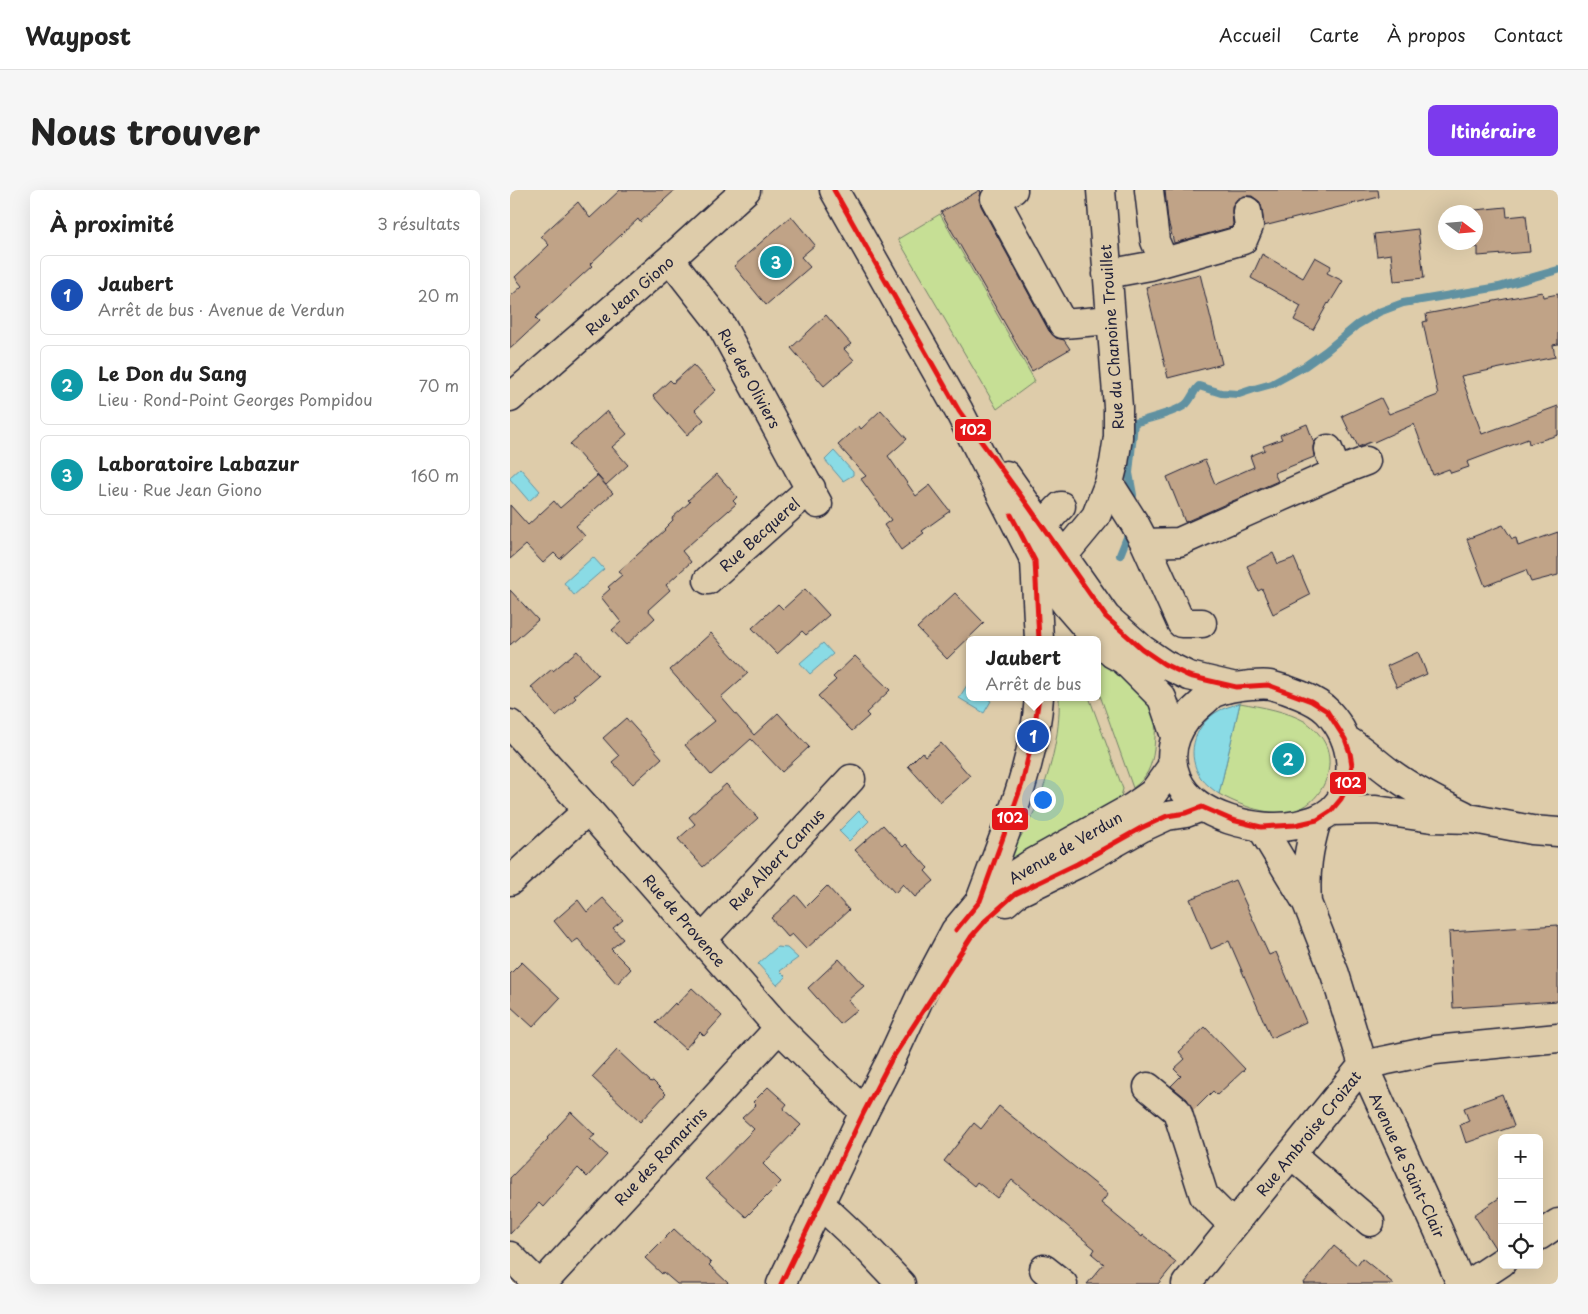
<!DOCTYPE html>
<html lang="fr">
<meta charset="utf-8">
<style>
:root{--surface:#fff;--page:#f6f6f6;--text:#222;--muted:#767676;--line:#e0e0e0;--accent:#7c3aed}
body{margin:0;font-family:"Playpen Sans",sans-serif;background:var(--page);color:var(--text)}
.controls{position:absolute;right:15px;bottom:15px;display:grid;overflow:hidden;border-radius:8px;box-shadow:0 5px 20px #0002}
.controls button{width:45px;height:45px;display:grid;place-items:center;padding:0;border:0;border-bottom:1px solid var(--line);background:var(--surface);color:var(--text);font:25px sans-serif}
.compass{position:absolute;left:928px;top:15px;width:45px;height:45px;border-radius:50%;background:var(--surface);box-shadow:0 5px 20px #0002;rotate:106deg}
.you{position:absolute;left:532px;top:609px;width:18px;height:18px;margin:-12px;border:4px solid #fff;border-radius:50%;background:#1a73e8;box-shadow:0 0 0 8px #1a73e833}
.badge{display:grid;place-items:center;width:32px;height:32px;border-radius:50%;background:var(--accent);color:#fff;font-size:16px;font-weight:700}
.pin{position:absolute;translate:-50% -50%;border:2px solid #fff;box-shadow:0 1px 5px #0006}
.popup{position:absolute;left:456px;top:446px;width:135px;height:65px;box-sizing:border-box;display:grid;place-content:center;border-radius:8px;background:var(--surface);filter:drop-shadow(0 1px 4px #0005);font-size:16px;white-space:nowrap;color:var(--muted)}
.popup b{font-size:19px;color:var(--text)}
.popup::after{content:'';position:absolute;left:50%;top:100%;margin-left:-10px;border:10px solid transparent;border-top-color:var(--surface)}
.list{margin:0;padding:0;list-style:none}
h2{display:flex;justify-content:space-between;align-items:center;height:65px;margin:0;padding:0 20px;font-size:21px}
h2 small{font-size:16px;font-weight:400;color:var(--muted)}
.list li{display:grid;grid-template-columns:32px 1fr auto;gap:15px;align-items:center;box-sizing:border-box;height:80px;margin:0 10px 10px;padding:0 10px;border:1px solid var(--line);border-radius:8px}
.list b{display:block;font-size:19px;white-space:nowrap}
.list p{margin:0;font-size:16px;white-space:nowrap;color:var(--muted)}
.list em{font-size:16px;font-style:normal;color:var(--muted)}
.icon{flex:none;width:28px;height:28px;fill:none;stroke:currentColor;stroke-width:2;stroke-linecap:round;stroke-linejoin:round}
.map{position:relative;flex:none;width:1048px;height:1094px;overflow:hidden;border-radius:8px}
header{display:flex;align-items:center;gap:30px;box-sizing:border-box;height:70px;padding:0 25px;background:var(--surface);border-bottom:1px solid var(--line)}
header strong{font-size:24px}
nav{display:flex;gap:28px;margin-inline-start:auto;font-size:18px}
.intro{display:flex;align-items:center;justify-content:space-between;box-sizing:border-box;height:120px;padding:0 30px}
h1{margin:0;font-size:35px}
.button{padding:12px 22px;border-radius:8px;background:var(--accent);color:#fff;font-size:18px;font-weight:700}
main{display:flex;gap:30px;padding:0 30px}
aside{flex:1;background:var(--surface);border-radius:8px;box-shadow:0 5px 20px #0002}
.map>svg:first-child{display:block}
.green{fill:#c6df95;stroke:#748068}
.water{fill:#8adbe5;stroke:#6091a1}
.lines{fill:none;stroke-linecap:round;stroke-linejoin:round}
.stream{stroke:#6091a1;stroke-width:8}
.building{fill:#c0a387;stroke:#22223b}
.minor-casing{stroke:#22223b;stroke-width:31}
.major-casing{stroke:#22223b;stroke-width:31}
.minor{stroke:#deccaa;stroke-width:28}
.major{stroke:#deccaa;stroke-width:28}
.bus-1-casing{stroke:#deccaa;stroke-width:9}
.bus-1{stroke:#e41619;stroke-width:5}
.labels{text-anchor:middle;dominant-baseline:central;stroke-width:5;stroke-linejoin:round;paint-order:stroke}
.street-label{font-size:15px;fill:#22223b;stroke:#deccaa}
.line-badge{stroke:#deccaa;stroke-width:2}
.badge-label{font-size:14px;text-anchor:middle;font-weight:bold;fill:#fff}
</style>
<header>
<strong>Waypost</strong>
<nav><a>Accueil</a><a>Carte</a><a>À propos</a><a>Contact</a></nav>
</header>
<div class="intro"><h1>Nous trouver</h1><a class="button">Itinéraire</a></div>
<main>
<aside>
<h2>À proximité<small>3 résultats</small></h2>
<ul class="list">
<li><span class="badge" style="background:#1a4fb4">1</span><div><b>Jaubert</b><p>Arrêt de bus · Avenue de Verdun</p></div><em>20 m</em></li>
<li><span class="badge" style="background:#0f9aa8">2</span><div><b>Le Don du Sang</b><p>Lieu · Rond-Point Georges Pompidou</p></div><em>70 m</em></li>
<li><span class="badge" style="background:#0f9aa8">3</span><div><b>Laboratoire Labazur</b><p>Lieu · Rue Jean Giono</p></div><em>160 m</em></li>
</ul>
</aside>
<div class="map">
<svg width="1048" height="1094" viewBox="0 0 1048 1094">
<rect width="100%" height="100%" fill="#deccaa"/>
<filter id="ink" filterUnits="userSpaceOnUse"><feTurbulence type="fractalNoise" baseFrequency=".02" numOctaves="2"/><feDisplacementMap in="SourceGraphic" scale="10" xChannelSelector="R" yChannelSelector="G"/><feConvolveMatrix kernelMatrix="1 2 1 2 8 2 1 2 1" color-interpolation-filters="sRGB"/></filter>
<g filter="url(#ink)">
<path class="green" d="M 430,24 L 525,191 L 487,219 L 388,49 Z
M 587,468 C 599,479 639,506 643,520 C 647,533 645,546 644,559 C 642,576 637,588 623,598 L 587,497 Z
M 549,507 L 579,507 L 613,599 L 610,610 L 521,661 L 499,672 L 499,667 C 507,652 518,636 525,620 C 539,586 551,544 549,507 Z
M 730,513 C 752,517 777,521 796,532 C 806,539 816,551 818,562 C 824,588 805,619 778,622 C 755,625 729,615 709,604 Z"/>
<path class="water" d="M 324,261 L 343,282 L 343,285 L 333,291 L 315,270 Z
M 10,278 L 30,301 L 19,311 L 0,289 L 0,287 Z
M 83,367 L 94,379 L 64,405 L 54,393 Z
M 313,453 L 323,464 L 300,484 L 290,473 Z
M 459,492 L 459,507 L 475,507 L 481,511 L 474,523 L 449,508 Z
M 730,513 L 709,604 C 702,599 696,594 691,588 C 676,566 683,538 705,523 C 712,518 722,516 730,513 Z
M 349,621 L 359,631 L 339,651 L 329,641 Z
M 267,757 L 277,758 L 288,768 L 270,781 L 276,787 L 267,795 L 248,774 Z"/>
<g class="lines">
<path class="stream" d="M 623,305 L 619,283 L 624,233 C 637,229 664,223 675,215 C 681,211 683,201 689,196 L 711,203 L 729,204 L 744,199 L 762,194 L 795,176 L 816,161 L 847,135 L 869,122 L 893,113 L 989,97 L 1048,80
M 610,365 L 618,345"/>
</g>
<path class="building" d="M 110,0 L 165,0 L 130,32 L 128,29 L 80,74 L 82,76 L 25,128 L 29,132 L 0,159 L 0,107 L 12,96 L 5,87 L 39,55 L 31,46 L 68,12 L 80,28 Z
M 470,0 L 471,3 L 469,9 L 471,16 L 539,141 L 546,148 L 554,150 L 560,159 L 522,181 L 431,22 Z
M 655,0 L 868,0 L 869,7 L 754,36 L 752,19 L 750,12 L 742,6 L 734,6 L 727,9 L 722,16 L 722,23 L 723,34 L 722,37 L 664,53 L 658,31 Z
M 996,17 L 997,27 L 1016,25 L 1020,62 L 968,66 L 968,57 L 959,58 L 958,52 L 966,52 L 966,22 L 955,22 L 955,21 Z
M 281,26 L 305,55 L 291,67 L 300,77 L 256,115 L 224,76 Z
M 908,39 L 914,88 L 884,91 L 881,64 L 867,66 L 864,44 Z
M 752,64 L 793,88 L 805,67 L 821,76 L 817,83 L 833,91 L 819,114 L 818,113 L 803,140 L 784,130 L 791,116 L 741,88 Z
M 690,84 L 712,174 L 658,188 L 636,97 Z
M 1032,102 L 1033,107 L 1048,104 L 1048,154 L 1043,155 L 1045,167 L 951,186 L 972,244 L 1048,216 L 1048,245 L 1019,254 L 1018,249 L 957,272 L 959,277 L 941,283 L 939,279 L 923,285 L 904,234 L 864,252 L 863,251 L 848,257 L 844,248 L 843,249 L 832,226 L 871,208 L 879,224 L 928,205 L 913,132 L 917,131 L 916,124 Z
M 316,125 L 341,154 L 334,159 L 344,170 L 314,196 L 281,158 Z
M 183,175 L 206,200 L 185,220 L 194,230 L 177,245 L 143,206 L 160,190 L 163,193 Z
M 371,220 L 397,249 L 378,266 L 406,306 L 420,295 L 440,321 L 412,341 L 414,343 L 391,360 L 374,335 L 381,330 L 351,289 L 356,286 L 328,255 L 349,236 L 351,239 Z
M 97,221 L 117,244 L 102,257 L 118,275 L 96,295 L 60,254 Z
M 797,234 L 804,253 L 803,257 L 804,267 L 764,283 L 768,291 L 675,332 L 657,287 L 695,270 L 705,294 L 744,277 L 740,266 L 755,260 L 753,256 L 772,249 L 770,245 Z
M 207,284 L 227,307 L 223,311 L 226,314 L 172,361 L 181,372 L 156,395 L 160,400 L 138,420 L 145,428 L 116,455 L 102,440 L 111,432 L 91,407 L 100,399 L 98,397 L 112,385 L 108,382 L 155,340 L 154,339 L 163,330 L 162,328 L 180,312 L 178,310 Z
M 87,286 L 103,303 L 66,336 L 75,346 L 50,369 L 44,363 L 33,373 L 16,355 L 0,369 L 0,315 L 18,335 L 44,311 L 50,318 Z
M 993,335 L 1002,349 L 1006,348 L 1008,356 L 1048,342 L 1048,385 L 1021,392 L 1016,380 L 975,396 L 957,349 Z
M 763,363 L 768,374 L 784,368 L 800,405 L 763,424 L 752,399 L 748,401 L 737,376 Z
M 295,399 L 319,425 L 296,445 L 292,441 L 267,464 L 242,438 L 268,414 L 273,419 Z
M 0,400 L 28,430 L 0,455 Z
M 445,403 L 474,433 L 437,469 L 407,438 Z
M 201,443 L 238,483 L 211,507 L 244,545 L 268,523 L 299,557 L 272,582 L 241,549 L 201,585 L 175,555 L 205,531 L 160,480 Z
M 67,461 L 88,485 L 64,506 L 66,508 L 46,526 L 21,497 L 42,479 L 43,481 Z
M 908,462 L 917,484 L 887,497 L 877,476 Z
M 345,466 L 380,500 L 356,523 L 359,526 L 342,541 L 308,506 L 326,490 L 323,487 Z
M 116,528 L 152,568 L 123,594 L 102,572 L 109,566 L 93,548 Z
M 431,553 L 460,586 L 430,612 L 398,576 L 412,562 L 415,566 Z
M 216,594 L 248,628 L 193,677 L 168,649 L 185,634 L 179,627 Z
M 373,635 L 393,657 L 396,654 L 418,678 L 415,681 L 424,691 L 405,707 L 393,694 L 385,703 L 345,660 Z
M 725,690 L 759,765 L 766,762 L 796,832 L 761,848 L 719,751 L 701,759 L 680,709 Z
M 317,696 L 339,720 L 296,759 L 282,744 L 278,747 L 261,728 L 286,705 L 296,717 Z
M 93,708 L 113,730 L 103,738 L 113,749 L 101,759 L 121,779 L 107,794 L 68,749 L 62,753 L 44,731 L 68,710 L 77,722 Z
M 1048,735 L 1048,811 L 943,818 L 939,742 Z
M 329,769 L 354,796 L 338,810 L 347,820 L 330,834 L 298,798 Z
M 12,772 L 50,808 L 23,837 L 0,816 L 0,784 Z
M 182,798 L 212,826 L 194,846 L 190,842 L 175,859 L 146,833 L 165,813 L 166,815 Z
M 695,837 L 735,879 L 707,905 L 703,901 L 683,921 L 677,909 L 661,896 L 671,886 L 664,879 L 675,869 L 669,862 Z
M 107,860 L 141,892 L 143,891 L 156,904 L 130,932 L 82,887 Z
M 258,897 L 277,914 L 273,919 L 291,935 L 253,974 L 271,992 L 236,1027 L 195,989 L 244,939 L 232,928 L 246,915 L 243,912 Z
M 992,904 L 1004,936 L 956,953 L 950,935 L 959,931 L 954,918 Z
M 489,916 L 598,1004 L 591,1013 L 632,1047 L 633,1045 L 666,1072 L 648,1094 L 577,1094 L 594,1074 L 582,1064 L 585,1059 L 502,990 L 487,1008 L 467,992 L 464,996 L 434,971 L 464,933 L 471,939 Z
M 61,922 L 85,945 L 80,949 L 97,965 L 77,987 L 68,978 L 33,1017 L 29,1013 L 0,1044 L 0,988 L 38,949 L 37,948 Z
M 992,1006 L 992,1056 L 985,1058 L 964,1025 Z
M 164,1039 L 201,1073 L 199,1075 L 219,1094 L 167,1094 L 153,1082 L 152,1084 L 135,1068 Z
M 824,1056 L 847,1075 L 852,1068 L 884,1094 L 793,1094 Z"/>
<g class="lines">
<defs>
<path id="minor" d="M 503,0 L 485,9 L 553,134 L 601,130
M 639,0 L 645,51 L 654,72
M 160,69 L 210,133 L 308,314
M 597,84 L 640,76 L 733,50 L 739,36 L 737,21
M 0,208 L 160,69 L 236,0
M 818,259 L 827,282
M 599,293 L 625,334 L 635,353 L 671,433 L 692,433
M 635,353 L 669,352 L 827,282 L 856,271
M 537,361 C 534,336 533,334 551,316
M 553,366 L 586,326 L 599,293 L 604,273 L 608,247 L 608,217 L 591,0
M 525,371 L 529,450
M 198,390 L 301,298
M 0,534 L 78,620 L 269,838 L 354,922
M 751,637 L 797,713 L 825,784 L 853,875 L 929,1042 L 951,1094
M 0,691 L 78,620
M 470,711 C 493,649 525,573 529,507
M 797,713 C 795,682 798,660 807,630
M 192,750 L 341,589
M 638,897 L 667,921 L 694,1006 L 723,1035
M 781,964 L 860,1032
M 309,1013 L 359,1060 L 391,1094
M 1029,1046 L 1048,1033
M 0,1066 L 28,1094
M 534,1079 L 553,1094
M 32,1094 L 269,838
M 676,1094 L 853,875 L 925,860 L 1048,848
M 959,1094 L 992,1072"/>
<path id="major" d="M 324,0 L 449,221 L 525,371 L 556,414 L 576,437 L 603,464 L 614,470 L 652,508 L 665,546
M 496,285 L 596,427 L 632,459 L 654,474 L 679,486 L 726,497
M 741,495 C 747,495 754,494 760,495 C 776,499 806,509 818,522 C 843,549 851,593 822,620 C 812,629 799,632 787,635 C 750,643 684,628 667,589 C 654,559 669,532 692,513 C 696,510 700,505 704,503 C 715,498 729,496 741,495 Z
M 835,549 C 851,558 864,571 879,582 C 902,599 927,612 954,625
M 821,621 L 866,620 L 922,628 L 964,629 L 1022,640 L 1048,642
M 496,712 L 505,704 L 567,674 L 631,638 L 657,626 L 676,623 L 692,617
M 271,1094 L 354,922 L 380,872 L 410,807 L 445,741 L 470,711 L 483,699 L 521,674 L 623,617 L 643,603 L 663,575"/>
</defs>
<use href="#minor" class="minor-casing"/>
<use href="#major" class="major-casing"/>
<use href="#minor" class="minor"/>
<use href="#major" class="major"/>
<defs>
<path id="bus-1" d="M 501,325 L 525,371 L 529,450
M 446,740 L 470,711 L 499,631 L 512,594 L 523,546 L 529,507
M 271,1094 L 354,922 L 380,872 L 461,747 L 476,730 L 505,704 L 567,674 L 631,638 L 657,626 L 676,623 L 692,617 L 722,630 L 751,637 L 785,635 L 807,630 L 821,621 L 831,609 L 838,595 L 842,575 L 840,563 L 835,549 L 817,521 L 801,511 L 758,495 L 726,497 L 679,486 L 654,474 L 632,459 L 596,427 L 519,317 L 449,221 L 324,0"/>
</defs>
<use href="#bus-1" class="bus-1-casing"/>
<use href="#bus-1" class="bus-1"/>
</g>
</g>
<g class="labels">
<g class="street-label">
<text transform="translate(119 105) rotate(-41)">Rue Jean Giono</text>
<text transform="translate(601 147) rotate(-94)">Rue du Chanoine Trouillet</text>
<text transform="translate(240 188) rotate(61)">Rue des Oliviers</text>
<text transform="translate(249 344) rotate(-42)">Rue Becquerel</text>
<text transform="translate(555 657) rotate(-30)">Avenue de Verdun</text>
<text transform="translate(266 669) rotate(-47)">Rue Albert Camus</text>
<text transform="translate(175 730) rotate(49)">Rue de Provence</text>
<text transform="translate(798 943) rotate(-51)">Rue Ambroise Croizat</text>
<text transform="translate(150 966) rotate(-47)">Rue des Romarins</text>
<text transform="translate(898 975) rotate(65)">Avenue de Saint-Clair</text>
</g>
</g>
<g class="line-badge">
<rect x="444" y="228" width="38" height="24" rx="5" fill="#e41619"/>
<rect x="819" y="581" width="38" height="24" rx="5" fill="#e41619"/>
<rect x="481" y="617" width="38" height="24" rx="5" fill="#e41619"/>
</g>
<g class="badge-label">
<text x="463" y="245">102</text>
<text x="838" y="598">102</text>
<text x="500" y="633">102</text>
</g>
</svg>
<div class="controls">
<button>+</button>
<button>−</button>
<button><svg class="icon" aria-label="locate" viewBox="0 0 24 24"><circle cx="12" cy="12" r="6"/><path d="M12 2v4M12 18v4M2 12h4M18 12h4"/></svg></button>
</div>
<svg class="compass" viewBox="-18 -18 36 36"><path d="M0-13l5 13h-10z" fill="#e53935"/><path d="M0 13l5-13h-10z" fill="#767676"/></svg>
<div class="you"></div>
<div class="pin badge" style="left:523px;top:546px;background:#1a4fb4">1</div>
<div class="popup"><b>Jaubert</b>Arrêt de bus</div>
<div class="pin badge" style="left:778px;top:569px;background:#0f9aa8">2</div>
<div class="pin badge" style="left:266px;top:72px;background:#0f9aa8">3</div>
</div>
</main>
